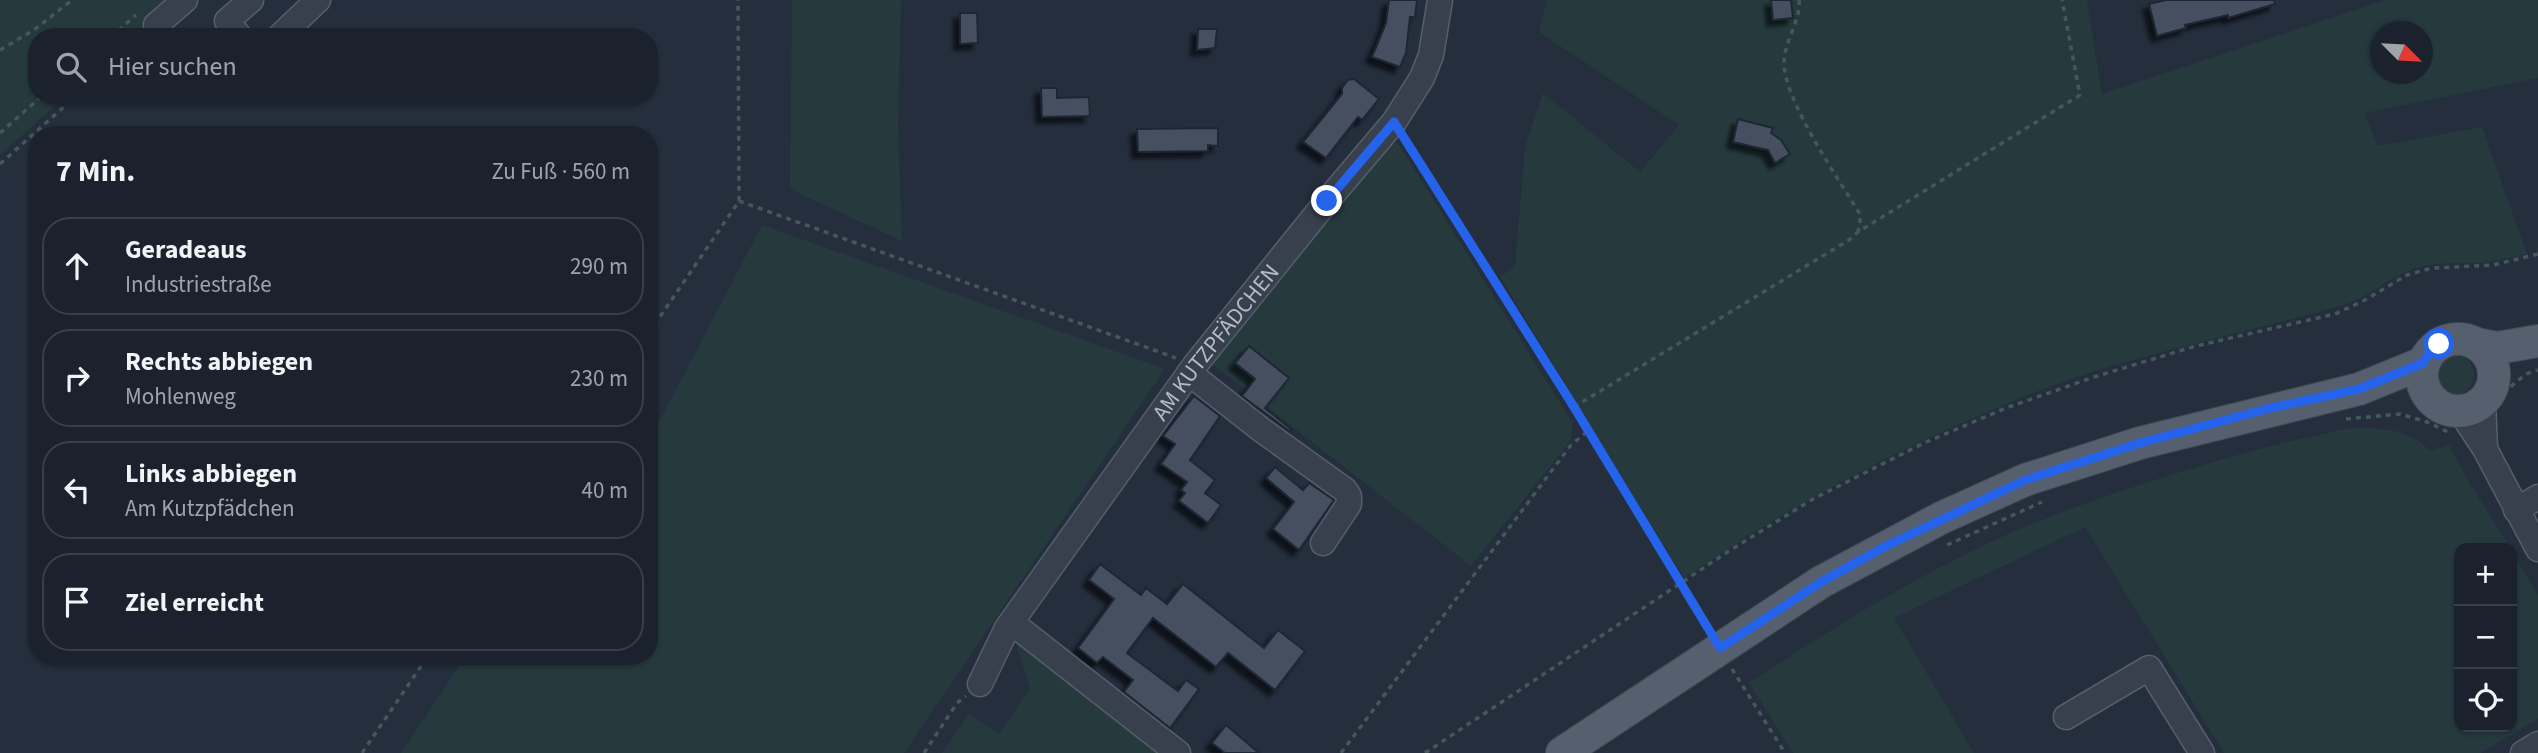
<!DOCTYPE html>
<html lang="de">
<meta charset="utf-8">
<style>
:root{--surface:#1b222e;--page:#282f3a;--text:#f1f3f6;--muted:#a0a4aa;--line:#393f4a}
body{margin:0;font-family:"Source Sans 3",sans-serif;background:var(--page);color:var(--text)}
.controls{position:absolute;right:21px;bottom:21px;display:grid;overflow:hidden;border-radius:14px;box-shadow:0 2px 5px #0004}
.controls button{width:63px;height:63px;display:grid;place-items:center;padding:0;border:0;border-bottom:2px solid var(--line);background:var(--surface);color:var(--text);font:35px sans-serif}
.compass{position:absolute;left:2370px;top:21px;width:63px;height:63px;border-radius:50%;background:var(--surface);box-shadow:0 2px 5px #0004;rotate:114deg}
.stop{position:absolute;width:21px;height:21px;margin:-16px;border:5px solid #2563eb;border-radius:50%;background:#fff}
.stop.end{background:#2563eb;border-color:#fff;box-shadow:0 2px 7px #0008}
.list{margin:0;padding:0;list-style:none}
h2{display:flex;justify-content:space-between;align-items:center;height:91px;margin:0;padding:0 28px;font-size:30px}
h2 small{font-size:23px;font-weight:400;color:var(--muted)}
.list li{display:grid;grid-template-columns:46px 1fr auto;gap:21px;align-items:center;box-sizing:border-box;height:98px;margin:0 14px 14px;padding:0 14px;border:2px solid var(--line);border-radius:28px}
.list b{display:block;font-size:26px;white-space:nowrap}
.list p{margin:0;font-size:23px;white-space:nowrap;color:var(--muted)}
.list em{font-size:23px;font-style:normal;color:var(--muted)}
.icon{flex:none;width:38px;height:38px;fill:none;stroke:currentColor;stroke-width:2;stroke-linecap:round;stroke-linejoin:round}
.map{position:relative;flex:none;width:2538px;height:753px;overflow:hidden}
.search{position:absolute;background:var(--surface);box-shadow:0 2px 5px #0004;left:28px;top:28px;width:630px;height:77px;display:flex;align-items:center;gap:18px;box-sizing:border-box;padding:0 24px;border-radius:28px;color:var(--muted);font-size:26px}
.panel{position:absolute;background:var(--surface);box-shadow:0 2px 5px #0004;left:28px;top:126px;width:630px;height:539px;border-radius:28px}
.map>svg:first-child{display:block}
.green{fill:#263a3e;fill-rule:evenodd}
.building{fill:#455060;stroke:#1f2734;stroke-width:2;filter:url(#shadow)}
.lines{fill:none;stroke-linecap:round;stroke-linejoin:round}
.minor-casing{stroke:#565e6b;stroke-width:27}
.major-casing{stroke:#414956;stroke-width:34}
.path{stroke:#44575b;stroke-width:3.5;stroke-dasharray:5 5;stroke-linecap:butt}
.minor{stroke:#38404d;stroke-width:24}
.major{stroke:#565f6d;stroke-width:32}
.route{stroke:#2563eb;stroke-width:9}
.labels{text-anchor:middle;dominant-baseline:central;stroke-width:6;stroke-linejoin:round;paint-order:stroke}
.street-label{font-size:23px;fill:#b3bbc8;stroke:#1d2532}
</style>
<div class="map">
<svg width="2538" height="753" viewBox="0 0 2538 753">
<defs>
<filter id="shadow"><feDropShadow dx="-6" dy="6" stdDeviation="2" flood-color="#0009"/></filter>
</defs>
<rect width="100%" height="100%" fill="#242e3d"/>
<path class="green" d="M 0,0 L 174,0 L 133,37 L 37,37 L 37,96 L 66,96 L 0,155 Z
M 792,0 L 901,0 L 898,125 L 902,241 L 790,189 Z
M 1547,0 L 2087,0 L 2102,94 L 2385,0 L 2538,0 L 2538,78 L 2365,113 L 2378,146 L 2482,127 L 2527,254 C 2511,257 2494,262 2478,263 C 2456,264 2434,261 2413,269 C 2390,277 2372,294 2350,303 C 2264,328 2175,346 2089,373 C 2050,385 2013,401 1976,417 C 1871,462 1778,514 1684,578 L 1500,277 L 1515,266 L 1525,147 L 1543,93 L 1640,172 L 1679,125 L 1539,32 ZM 2380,32 L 2422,32 L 2422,74 L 2380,74 Z
M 1389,140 L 1398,143 L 1572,422 L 1571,440 L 1471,566 L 1211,363 Z
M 762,225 L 1165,369 L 904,753 L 401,753 L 466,656 L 649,656 L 649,429 L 661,418 Z
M2434 375a20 20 0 1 1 40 0a20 20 0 1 1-40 0Z
M 2352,428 C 2380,428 2409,428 2430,451 L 2449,445 L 2466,477 L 2510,548 L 2459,548 L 2459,727 L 2512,727 L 2512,551 L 2538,595 L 2538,719 L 2480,753 L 2224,753 L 2085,527 L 1894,618 L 1974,753 L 1793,753 L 1749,683 C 1808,644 1868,606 1931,572 C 2004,532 2082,503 2161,478 C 2224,458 2287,440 2352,428 Z
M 1025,626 L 1191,753 L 942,753 L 969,714 L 999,734 L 1030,688 L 1016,644 Z"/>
<path class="building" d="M 1389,0 L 1417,0 L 1415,17 L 1410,17 L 1406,53 L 1400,67 L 1372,57 L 1386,23 Z
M 1771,0 L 1791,0 L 1793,18 L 1773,20 Z
M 2166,0 L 2274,0 L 2275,4 L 2228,18 L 2228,15 L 2185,25 L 2186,28 L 2157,36 L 2149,4 Z
M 960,13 L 977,13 L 978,43 L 960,44 Z
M 1198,29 L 1217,29 L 1215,48 L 1197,50 Z
M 1354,79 L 1379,99 L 1362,120 L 1358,117 L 1326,158 L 1303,142 L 1342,94 L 1342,88 L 1348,80 Z
M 1041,88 L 1057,88 L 1057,98 L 1089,97 L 1090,116 L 1042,117 Z
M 1738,119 L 1773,128 L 1771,133 L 1781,140 L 1790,154 L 1775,163 L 1768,150 L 1733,142 Z
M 1218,128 L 1218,146 L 1208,145 L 1208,151 L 1138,152 L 1137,129 Z
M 1249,346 L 1289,378 L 1265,408 L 1291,429 L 1289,431 L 1242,396 L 1255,379 L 1235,363 Z
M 1194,396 L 1220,416 L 1190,460 L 1215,480 L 1205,493 L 1221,505 L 1208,523 L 1179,501 L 1185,493 L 1181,490 L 1187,482 L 1161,464 L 1175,444 L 1163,436 Z
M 1275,467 L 1303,490 L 1309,483 L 1334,500 L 1299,550 L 1273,529 L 1294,502 L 1266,478 Z
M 1100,564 L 1141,595 L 1146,588 L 1167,604 L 1183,584 L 1264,648 L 1278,630 L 1305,651 L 1275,690 L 1228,653 L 1216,667 L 1153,618 L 1127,653 L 1178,691 L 1186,680 L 1199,689 L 1170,728 L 1124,692 L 1133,680 L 1103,657 L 1097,663 L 1078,648 L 1114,599 L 1089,580 Z
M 1226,725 L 1259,753 L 1225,753 L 1212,743 Z"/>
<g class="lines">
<defs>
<g id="minor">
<path d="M 156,25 L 185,0"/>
<path d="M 240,37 L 227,21 L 251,0"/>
<path d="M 279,37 L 318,0"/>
<path d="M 1189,373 L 1263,431 L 1345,490 L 1349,496 L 1349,504 L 1323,543"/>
<path d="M 2483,401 L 2485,448"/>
<path d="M 2460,411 L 2485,449 L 2538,549"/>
<path d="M 2516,510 L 2538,497"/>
<path d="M 1012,623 L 1178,753"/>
<path id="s1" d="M 980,684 L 1007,628 L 1195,365 L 1327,201 L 1394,122 L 1422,78 L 1431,55 L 1440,0"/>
<path d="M 2066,717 L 2149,668 L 2202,753"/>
<path d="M 2523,753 L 2538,744"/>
</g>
<path id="major" d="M2422 375a36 36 0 1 1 72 0a36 36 0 1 1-72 0Z
M 2476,344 L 2497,348 L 2538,341
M 1562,753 L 1821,582 L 1941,518 L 2025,480 L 2140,443 L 2359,389 L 2423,363"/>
</defs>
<use href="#minor" class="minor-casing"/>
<use href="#major" class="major-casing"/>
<path class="path" d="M 1799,0 C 1801,21 1784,41 1784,63 C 1785,103 1839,179 1861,216 L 1858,232
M 111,37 L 136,15
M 0,50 L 34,30 L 72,0
M 0,133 L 42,96
M 1405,139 L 1574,407 L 1709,629
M 0,164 L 76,96
M 739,201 L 1176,358
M 649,333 L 739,201 L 738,0
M 2503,393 L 2526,374 L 2538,370
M 1574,407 L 1849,240 L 1858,232 L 2080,95 L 2062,0
M 2346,419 L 2400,414 L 2427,422 L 2450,433
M 1947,545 L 2042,502
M 1732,669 L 1785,753
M 362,753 L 428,656
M 924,753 L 957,703 L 966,696
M 1341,753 L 1571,445 L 1588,431
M 1425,753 L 1729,551 L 1813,499 L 1924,443 L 2006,408 L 2094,377 L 2196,346 L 2335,314 L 2365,300 L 2407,275 L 2432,268 L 2493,265 L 2538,254"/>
<use href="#minor" class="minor"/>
<use href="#major" class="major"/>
</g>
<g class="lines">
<path class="route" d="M 1327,201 L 1394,122 L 1574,407 L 1720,648 L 1821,582 L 1884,547 L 2025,480 L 2140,443 L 2270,408 L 2359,389 L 2423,363 L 2430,352 L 2439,344"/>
</g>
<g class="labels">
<g class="street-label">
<text stroke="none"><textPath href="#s1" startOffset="416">AM KUTZPFÄDCHEN</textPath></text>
</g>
</g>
</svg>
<div class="controls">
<button>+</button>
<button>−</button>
<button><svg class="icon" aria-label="locate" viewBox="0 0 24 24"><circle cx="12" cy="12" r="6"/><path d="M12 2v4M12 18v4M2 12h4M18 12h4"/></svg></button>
</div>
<svg class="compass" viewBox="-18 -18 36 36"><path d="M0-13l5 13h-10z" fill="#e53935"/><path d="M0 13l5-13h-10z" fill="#a0a4aa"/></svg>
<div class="stop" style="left:2439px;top:344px"></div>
<div class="stop end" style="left:1327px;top:201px"></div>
<div class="search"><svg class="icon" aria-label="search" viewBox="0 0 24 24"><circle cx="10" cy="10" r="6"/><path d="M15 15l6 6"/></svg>Hier suchen</div>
<section class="panel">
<h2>7 Min.<small>Zu Fuß · 560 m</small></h2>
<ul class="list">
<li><svg class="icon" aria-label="ahead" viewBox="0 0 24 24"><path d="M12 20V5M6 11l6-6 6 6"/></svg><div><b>Geradeaus</b><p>Industriestraße</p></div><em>290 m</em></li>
<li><svg class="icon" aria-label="right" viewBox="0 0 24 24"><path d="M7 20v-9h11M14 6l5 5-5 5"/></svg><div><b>Rechts abbiegen</b><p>Mohlenweg</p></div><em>230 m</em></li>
<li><svg class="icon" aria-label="left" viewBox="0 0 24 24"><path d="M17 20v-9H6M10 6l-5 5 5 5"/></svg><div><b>Links abbiegen</b><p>Am Kutzpfädchen</p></div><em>40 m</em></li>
<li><svg class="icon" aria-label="arrive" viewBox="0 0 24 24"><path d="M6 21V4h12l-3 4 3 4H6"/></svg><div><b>Ziel erreicht</b></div></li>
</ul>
</section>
</div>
